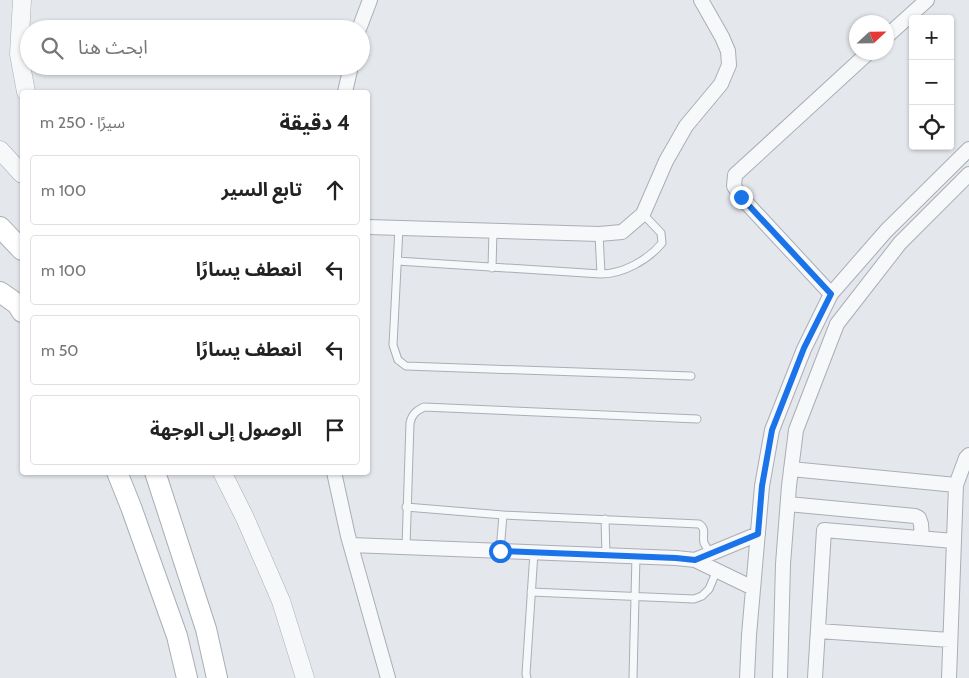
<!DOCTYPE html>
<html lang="ar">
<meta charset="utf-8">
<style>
:root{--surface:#fff;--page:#f6f6f6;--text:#222;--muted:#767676;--line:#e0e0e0}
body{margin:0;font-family:Cabin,"Noto Sans Arabic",sans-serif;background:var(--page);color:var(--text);direction:rtl}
.controls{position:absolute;right:15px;top:15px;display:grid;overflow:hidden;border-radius:5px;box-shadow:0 1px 4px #0004}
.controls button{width:45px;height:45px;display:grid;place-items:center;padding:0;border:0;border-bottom:1px solid var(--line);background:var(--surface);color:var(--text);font:25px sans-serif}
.compass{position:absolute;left:849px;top:15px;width:45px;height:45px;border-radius:50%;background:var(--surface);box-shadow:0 1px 4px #0004;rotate:68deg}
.stop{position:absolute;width:15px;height:15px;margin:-11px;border:4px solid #1a73e8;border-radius:50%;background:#fff}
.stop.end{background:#1a73e8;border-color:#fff;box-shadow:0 1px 5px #0008}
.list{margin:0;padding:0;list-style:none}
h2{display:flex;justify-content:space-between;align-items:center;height:65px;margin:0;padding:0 20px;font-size:21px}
h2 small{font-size:16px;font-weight:400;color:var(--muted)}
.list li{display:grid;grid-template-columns:32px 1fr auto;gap:15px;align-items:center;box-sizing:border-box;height:70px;margin:0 10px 10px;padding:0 10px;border:1px solid var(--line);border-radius:5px}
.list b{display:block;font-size:19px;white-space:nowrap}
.list em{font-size:16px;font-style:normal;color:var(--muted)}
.icon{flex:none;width:28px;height:28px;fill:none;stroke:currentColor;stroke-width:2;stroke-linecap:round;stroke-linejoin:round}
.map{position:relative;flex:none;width:969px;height:678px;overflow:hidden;direction:ltr}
.search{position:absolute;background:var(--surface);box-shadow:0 1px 4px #0004;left:20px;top:20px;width:350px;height:55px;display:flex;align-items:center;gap:12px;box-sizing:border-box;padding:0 18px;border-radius:28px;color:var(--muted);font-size:19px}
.panel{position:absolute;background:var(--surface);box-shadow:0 1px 4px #0004;left:20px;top:90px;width:350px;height:385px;border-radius:5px;direction:rtl}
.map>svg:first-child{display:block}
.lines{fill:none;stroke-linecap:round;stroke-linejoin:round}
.service-casing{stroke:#a9aeb7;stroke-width:9}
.minor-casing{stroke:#a9aeb7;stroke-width:16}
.tertiary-casing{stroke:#a9aeb7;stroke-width:19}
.secondary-casing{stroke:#a9aeb7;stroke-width:22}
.service{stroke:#f7f8fa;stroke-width:7}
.minor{stroke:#f7f8fa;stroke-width:14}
.tertiary{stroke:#f7f8fa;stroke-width:18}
.secondary{stroke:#fff;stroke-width:20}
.route{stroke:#1a73e8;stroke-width:6}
</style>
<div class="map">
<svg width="969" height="678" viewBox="0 0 969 678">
<rect width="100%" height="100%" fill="#e4e7ec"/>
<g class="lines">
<defs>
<path id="service" d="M 399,228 L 393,345 L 398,360 L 406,366 L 691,376
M 599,234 L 601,274
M 397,261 L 601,274 C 623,274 648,260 662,243 L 661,233 L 643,214
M 492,268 L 493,231
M 406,507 L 503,515 L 699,524 C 707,529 702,535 704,543 C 706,546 708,550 710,554
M 605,519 L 606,555
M 406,547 L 410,423 C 412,414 416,411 424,407 L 697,419
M 500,551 L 503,515
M 531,592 L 694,599 L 702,596 L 709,589 L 717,570
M 527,678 L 526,674 L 534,552
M 633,678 L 636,556"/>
<path id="minor" d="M 359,29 L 370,0
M 886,37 L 927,0
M 345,92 L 351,66
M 368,227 L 599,234 L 622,232 L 643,214 L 666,161 L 686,126 L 721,84 L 729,65 L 728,51 L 722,37 L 701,0
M 831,294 L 741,197 L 734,186 L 735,175 L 869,52
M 791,469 L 956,485
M 334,472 L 348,536 L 388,678
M 788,504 L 915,516 L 919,518 L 921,524 L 922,538
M 351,545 L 676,558 L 695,560 L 753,588
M 695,560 L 758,534
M 818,631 L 950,640
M 747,678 L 749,635 L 762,486 L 772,430 L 804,349 L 831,294 L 886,231 L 969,149
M 780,678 L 783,564 L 789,486 L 796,430 L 837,324 L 900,243 L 969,174
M 815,678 L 824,530 L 954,541
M 949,678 L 956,485 L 966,458 L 969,455"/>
<path id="tertiary" d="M 22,0 L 19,54 L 26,92
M 0,150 L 22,174
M 222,472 L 245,518 L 281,601 L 305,678"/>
<path id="secondary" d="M 0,227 L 22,250
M 0,292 L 17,304 L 22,312
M 117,472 L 131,507 L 177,636 L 187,678
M 155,472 L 206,629 L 217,678"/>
</defs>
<use href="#service" class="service-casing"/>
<use href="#minor" class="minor-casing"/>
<use href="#tertiary" class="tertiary-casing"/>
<use href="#secondary" class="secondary-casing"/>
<use href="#service" class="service"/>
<use href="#minor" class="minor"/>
<use href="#tertiary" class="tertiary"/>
<use href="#secondary" class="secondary"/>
</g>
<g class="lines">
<path class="route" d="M 500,551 L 676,558 L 695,560 L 758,534 L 762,486 L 772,430 L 804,348 L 831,294 L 741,197"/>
</g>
</svg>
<div class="controls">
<button>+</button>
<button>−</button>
<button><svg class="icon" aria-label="locate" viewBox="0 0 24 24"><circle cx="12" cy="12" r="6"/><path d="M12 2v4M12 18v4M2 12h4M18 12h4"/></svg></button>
</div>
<svg class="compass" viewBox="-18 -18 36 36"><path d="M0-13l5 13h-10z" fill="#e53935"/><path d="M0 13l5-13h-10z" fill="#767676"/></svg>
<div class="stop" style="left:500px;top:551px"></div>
<div class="stop end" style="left:741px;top:197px"></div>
<div class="search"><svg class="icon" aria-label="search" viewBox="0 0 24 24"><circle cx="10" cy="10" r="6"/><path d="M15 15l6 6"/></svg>ابحث هنا</div>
<section class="panel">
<h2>4 دقيقة<small>سيرًا · 250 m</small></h2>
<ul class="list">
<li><svg class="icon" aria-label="ahead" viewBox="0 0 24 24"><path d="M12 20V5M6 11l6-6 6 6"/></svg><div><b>تابع السير</b></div><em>100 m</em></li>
<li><svg class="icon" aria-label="left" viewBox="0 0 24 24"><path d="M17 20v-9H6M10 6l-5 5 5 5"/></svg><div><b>انعطف يسارًا</b></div><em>100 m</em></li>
<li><svg class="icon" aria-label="left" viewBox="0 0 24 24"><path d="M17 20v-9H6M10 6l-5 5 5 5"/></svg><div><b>انعطف يسارًا</b></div><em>50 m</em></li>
<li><svg class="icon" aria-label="arrive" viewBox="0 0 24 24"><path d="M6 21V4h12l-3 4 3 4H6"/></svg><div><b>الوصول إلى الوجهة</b></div></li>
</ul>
</section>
</div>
